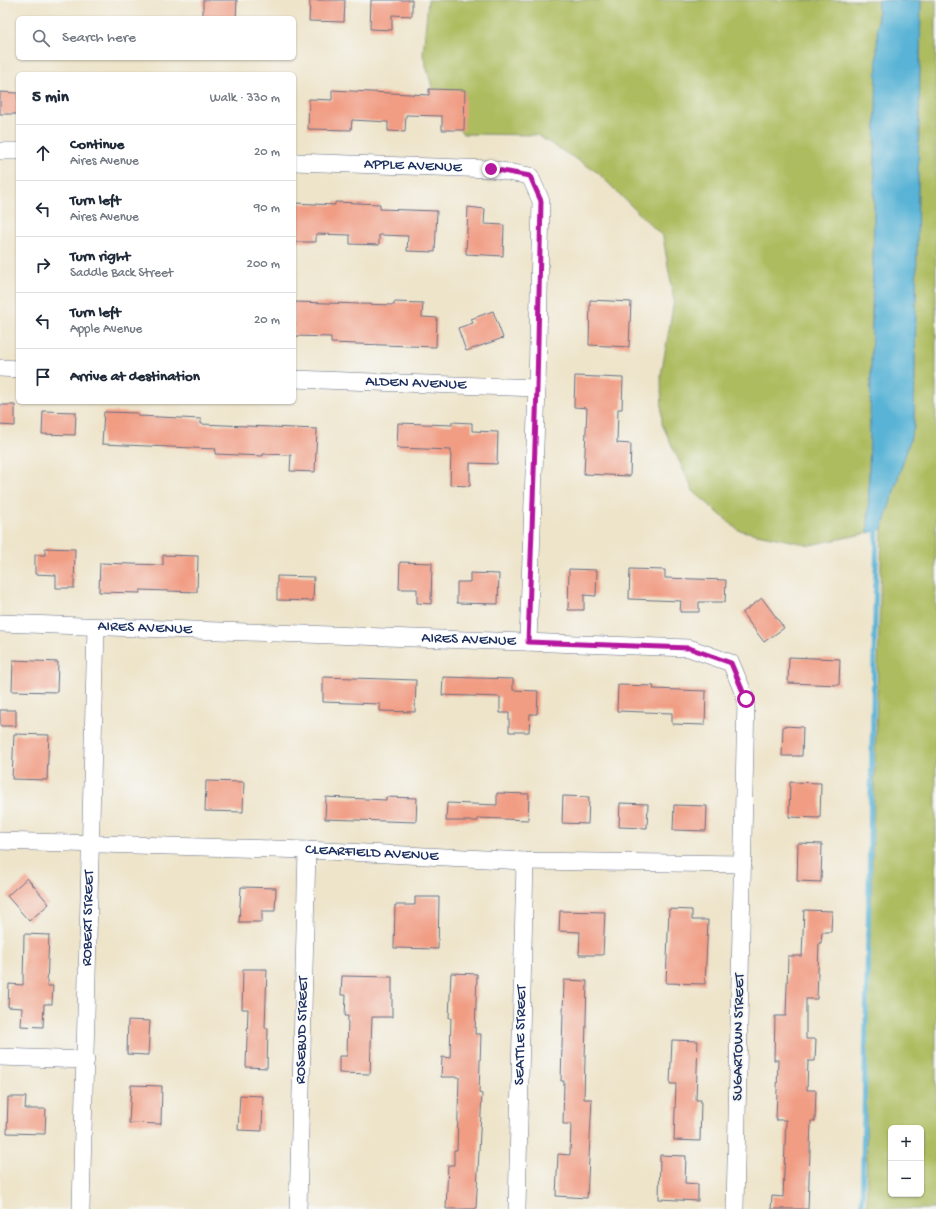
<!DOCTYPE html>
<meta charset="utf-8">
<style>
:root{--surface:#fff;--page:#f2f2f3;--text:#1f2937;--muted:#747a83;--line:#e0e1e3}
body{margin:0;font-family:"Gochi Hand",sans-serif;background:var(--page);color:var(--text)}
.controls{position:absolute;right:12px;bottom:12px;display:grid;overflow:hidden;border-radius:6px;box-shadow:0 1px 3px #0004}
.controls button{width:36px;height:36px;display:grid;place-items:center;padding:0;border:0;border-bottom:1px solid var(--line);background:var(--surface);color:var(--text);font:20px sans-serif}
.stop{position:absolute;width:12px;height:12px;margin:-9px;border:3px solid #b5179e;border-radius:50%;background:#fff}
.stop.end{background:#b5179e;border-color:#fff;box-shadow:0 1px 4px #0008}
.list{margin:0;padding:0;list-style:none}
h2{display:flex;justify-content:space-between;align-items:center;height:52px;margin:0;padding:0 16px;font-size:17px}
h2 small{font-size:13px;font-weight:400;color:var(--muted)}
.list li{display:grid;grid-template-columns:26px 1fr auto;gap:12px;align-items:center;box-sizing:border-box;height:56px;padding:0 16px;border-top:1px solid var(--line)}
.list b{display:block;font-size:15px;white-space:nowrap}
.list p{margin:0;font-size:13px;white-space:nowrap;color:var(--muted)}
.list em{font-size:13px;font-style:normal;color:var(--muted)}
.icon{flex:none;width:22px;height:22px;fill:none;stroke:currentColor;stroke-width:2;stroke-linecap:round;stroke-linejoin:round}
.map{position:relative;flex:none;width:936px;height:1209px;overflow:hidden}
.search{position:absolute;background:var(--surface);box-shadow:0 1px 3px #0004;left:16px;top:16px;width:280px;height:44px;display:flex;align-items:center;gap:10px;box-sizing:border-box;padding:0 14px;border-radius:6px;color:var(--muted);font-size:15px}
.panel{position:absolute;background:var(--surface);box-shadow:0 1px 3px #0004;left:16px;top:72px;width:280px;height:332px;border-radius:6px}
.map>svg:first-child{display:block}
.green{fill:#adbc5f;stroke:#64765e;fill-rule:evenodd}
.water{fill:#58b3d6;stroke:#3a719a}
.lines{fill:none;stroke-linecap:round;stroke-linejoin:round}
.stream{stroke:#58b3d6;stroke-width:5}
.building{fill:#f19d84}
.street-casing{stroke:#656e84;stroke-width:18}
.street{stroke:#fff;stroke-width:17}
.route{stroke:#b5179e;stroke-width:5}
.labels{text-anchor:middle;dominant-baseline:central;stroke-width:4;stroke-linejoin:round;paint-order:stroke}
.street-label{font-size:15px;fill:#1b2f5e;stroke:#f6f6f2}
</style>
<div class="map">
<svg width="936" height="1209" viewBox="0 0 936 1209">
<rect width="100%" height="100%" fill="#f6f6f2"/>
<filter id="ink" filterUnits="userSpaceOnUse"><feTurbulence type="fractalNoise" baseFrequency=".025" numOctaves="2"/><feDisplacementMap in="SourceGraphic" scale="8" xChannelSelector="R" yChannelSelector="G"/><feConvolveMatrix kernelMatrix="1 2 1 2 8 2 1 2 1" color-interpolation-filters="sRGB"/></filter>
<filter id="wash" filterUnits="userSpaceOnUse"><feTurbulence type="fractalNoise" baseFrequency=".012" numOctaves="4" result="noise"/><feDisplacementMap in="SourceGraphic" scale="16" xChannelSelector="R" yChannelSelector="G"/><feGaussianBlur stdDeviation="0.9" result="paint"/><feColorMatrix in="noise" values="0 0 0 0 0 0 0 0 0 0 0 0 0 0 0 0 0 1.4 0 .05"/><feComposite in="paint" operator="in"/></filter>
<g filter="url(#wash)">
<rect width="100%" height="100%" fill="#eee4ca"/>
<path class="green" d="M 428,0 L 878,0 L 868,533 L 810,545 L 738,530 L 693,491 L 662,424 L 661,375 L 674,301 L 663,237 L 597,172 L 537,135 L 463,134 L 435,98 L 423,55 Z
M 921,0 L 936,0 L 936,1209 L 867,1209 L 866,1069 L 882,529 L 914,427 ZM 891,1128 L 921,1128 L 921,1194 L 891,1194 Z"/>
<path class="water" d="M 878,0 L 921,0 L 914,427 L 882,529 L 868,533 Z"/>
<g class="lines">
<path class="stream" d="M 862,1209 L 877,524"/>
</g>
<g id="blocks">
<path class="building" d="M 203,0 L 237,0 L 236,18 L 203,18 Z
M 310,0 L 345,0 L 344,22 L 309,21 Z
M 371,0 L 412,0 L 412,16 L 392,15 L 392,30 L 370,29 Z
M 429,89 L 465,90 L 464,130 L 442,130 L 442,116 L 406,115 L 405,132 L 388,131 L 388,122 L 352,120 L 351,130 L 308,129 L 309,99 L 332,100 L 332,90 L 429,95 Z
M 0,92 L 18,93 L 18,114 L 0,114 Z
M 335,202 L 380,204 L 380,209 L 437,211 L 435,252 L 407,251 L 408,236 L 379,235 L 379,245 L 350,244 L 350,235 L 316,234 L 316,242 L 294,242 L 294,203 L 335,205 Z
M 468,207 L 485,209 L 484,224 L 504,225 L 503,256 L 466,254 Z
M 590,300 L 631,302 L 629,347 L 589,345 Z
M 294,302 L 394,305 L 394,302 L 423,303 L 422,317 L 437,318 L 436,347 L 331,343 L 331,337 L 294,336 Z
M 493,311 L 503,338 L 466,351 L 458,328 L 473,323 L 471,319 Z
M 575,376 L 623,378 L 622,409 L 618,409 L 617,443 L 631,444 L 630,476 L 584,474 L 587,408 L 574,407 Z
M 0,405 L 15,405 L 15,426 L 0,425 Z
M 43,411 L 76,412 L 75,435 L 42,434 Z
M 104,412 L 138,413 L 138,416 L 201,419 L 201,424 L 317,429 L 315,472 L 290,471 L 291,455 L 263,454 L 263,456 L 215,454 L 216,449 L 102,444 Z
M 452,422 L 472,423 L 472,431 L 498,432 L 497,464 L 470,463 L 470,486 L 450,485 L 451,450 L 397,448 L 398,423 L 452,425 Z
M 45,548 L 75,549 L 74,588 L 56,588 L 56,575 L 35,574 L 35,555 L 45,555 Z
M 163,555 L 198,556 L 197,592 L 140,590 L 140,593 L 99,592 L 100,563 L 163,565 Z
M 400,562 L 432,563 L 431,604 L 417,603 L 417,589 L 399,589 Z
M 569,569 L 597,570 L 596,596 L 584,595 L 584,610 L 568,610 Z
M 630,569 L 665,570 L 665,578 L 726,580 L 725,602 L 699,602 L 699,612 L 680,612 L 681,601 L 629,599 Z
M 470,573 L 499,574 L 498,604 L 457,603 L 457,582 L 470,582 Z
M 277,576 L 314,577 L 313,601 L 277,600 Z
M 762,598 L 784,628 L 764,642 L 742,613 Z
M 789,657 L 840,659 L 839,685 L 788,683 Z
M 13,660 L 58,662 L 57,692 L 12,691 Z
M 323,677 L 416,680 L 415,712 L 380,711 L 380,704 L 323,702 Z
M 443,677 L 513,679 L 513,690 L 538,691 L 537,714 L 530,714 L 529,732 L 509,732 L 509,713 L 500,713 L 500,697 L 442,695 Z
M 618,685 L 654,686 L 653,689 L 706,691 L 705,725 L 672,724 L 672,713 L 617,711 Z
M 0,710 L 16,710 L 16,726 L 0,726 Z
M 783,726 L 803,727 L 802,756 L 782,756 Z
M 14,734 L 49,735 L 47,780 L 12,779 Z
M 206,781 L 244,782 L 243,812 L 205,811 Z
M 790,782 L 821,783 L 820,818 L 789,817 Z
M 497,793 L 529,794 L 528,820 L 478,818 L 478,821 L 446,821 L 447,803 L 497,805 Z
M 563,796 L 589,797 L 588,824 L 562,823 Z
M 326,797 L 386,800 L 386,797 L 417,798 L 416,822 L 325,819 Z
M 620,803 L 648,804 L 647,828 L 619,827 Z
M 674,805 L 707,806 L 706,831 L 673,830 Z
M 798,843 L 822,844 L 821,882 L 797,881 Z
M 27,878 L 49,904 L 29,921 L 7,896 Z
M 241,887 L 276,888 L 275,911 L 262,911 L 262,922 L 239,922 Z
M 415,897 L 439,897 L 438,949 L 394,948 L 395,905 L 415,905 Z
M 669,909 L 692,910 L 692,920 L 708,920 L 705,984 L 666,983 Z
M 804,910 L 832,911 L 831,932 L 822,932 L 821,943 L 819,943 L 817,999 L 806,999 L 806,1039 L 816,1039 L 815,1061 L 808,1061 L 807,1090 L 816,1090 L 815,1121 L 811,1121 L 808,1209 L 771,1209 L 772,1196 L 783,1197 L 786,1120 L 776,1120 L 778,1060 L 774,1060 L 775,1016 L 786,1016 L 788,956 L 802,956 Z
M 560,911 L 605,912 L 603,955 L 579,955 L 580,932 L 559,931 Z
M 24,934 L 49,935 L 47,986 L 53,986 L 52,1004 L 44,1004 L 43,1027 L 21,1026 L 22,1008 L 8,1007 L 9,984 L 23,985 Z
M 243,969 L 267,969 L 265,1028 L 268,1028 L 267,1068 L 246,1067 L 248,1009 L 242,1009 Z
M 451,973 L 477,974 L 475,1034 L 481,1034 L 479,1093 L 482,1094 L 476,1209 L 446,1209 L 448,1165 L 454,1165 L 454,1150 L 457,1150 L 459,1077 L 441,1077 L 442,1057 L 450,1058 L 451,1018 L 449,1018 Z
M 342,976 L 392,977 L 392,1017 L 372,1017 L 370,1074 L 339,1073 L 339,1056 L 347,1056 L 348,1016 L 345,1016 L 346,995 L 341,995 Z
M 564,980 L 587,981 L 584,1099 L 592,1099 L 587,1198 L 556,1196 L 558,1154 L 570,1155 L 571,1124 L 563,1124 L 564,1081 L 561,1081 Z
M 128,1020 L 150,1021 L 148,1055 L 127,1054 Z
M 672,1040 L 698,1041 L 696,1100 L 701,1100 L 700,1141 L 674,1140 L 676,1084 L 670,1084 Z
M 131,1085 L 162,1086 L 161,1124 L 129,1123 Z
M 240,1095 L 263,1096 L 262,1131 L 238,1130 Z
M 8,1097 L 26,1097 L 25,1109 L 46,1109 L 45,1134 L 7,1133 Z
M 660,1155 L 686,1156 L 685,1183 L 698,1184 L 698,1201 L 659,1199 Z"/>
</g>
</g>
<g filter="url(#ink)">
<use href="#blocks" fill-opacity="0" stroke="#656e84" stroke-width="1"/>
<g class="lines">
<defs>
<g id="street">
<path d="M 0,151 L 18,151"/>
<path id="s1" d="M 294,162 L 491,169 L 530,176 L 541,201 L 537,388 L 528,642"/>
<path d="M 0,368 L 18,369"/>
<path id="s2" d="M 294,379 L 537,388"/>
<path id="s3" d="M 0,623 L 689,648 L 731,663 L 746,699 L 735,1209"/>
<path id="s4" d="M 0,841 L 307,850 L 525,861 L 743,864"/>
<path d="M 0,1057 L 86,1060"/>
<path id="s5" d="M 81,1209 C 87,1015 90,821 96,627"/>
<path id="s6" d="M 298,1209 L 307,850"/>
<path id="s7" d="M 517,1209 L 525,861"/>
</g>
</defs>
<use href="#street" class="street-casing"/>
<use href="#street" class="street"/>
</g>
</g>
<g class="lines" filter="url(#ink)">
<path class="route" d="M 491,169 L 530,176 L 541,201 L 537,388 L 528,642 L 689,648 L 731,663 L 746,699"/>
</g>
<g class="labels">
<g class="street-label">
<text stroke="none"><textPath href="#s1" startOffset="119">APPLE AVENUE</textPath></text>
<text stroke="none"><textPath href="#s2" startOffset="122">ALDEN AVENUE</textPath></text>
<text stroke="none"><textPath href="#s3" startOffset="145">AIRES AVENUE</textPath></text>
<text stroke="none"><textPath href="#s3" startOffset="469">AIRES AVENUE</textPath></text>
<text stroke="none"><textPath href="#s4" startOffset="372">CLEARFIELD AVENUE</textPath></text>
<text stroke="none"><textPath href="#s5" startOffset="291">ROBERT STREET</textPath></text>
<text stroke="none"><textPath href="#s6" startOffset="179">ROSEBUD STREET</textPath></text>
<text stroke="none"><textPath href="#s7" startOffset="174">SEATTLE STREET</textPath></text>
<text transform="translate(739 1037) rotate(-89)">SUGARTOWN STREET</text>
</g>
</g>
</svg>
<div class="controls">
<button>+</button>
<button>−</button>
</div>
<div class="stop" style="left:746px;top:699px"></div>
<div class="stop end" style="left:491px;top:169px"></div>
<div class="search"><svg class="icon" aria-label="search" viewBox="0 0 24 24"><circle cx="10" cy="10" r="6"/><path d="M15 15l6 6"/></svg>Search here</div>
<section class="panel">
<h2>5 min<small>Walk · 330 m</small></h2>
<ul class="list">
<li><svg class="icon" aria-label="ahead" viewBox="0 0 24 24"><path d="M12 20V5M6 11l6-6 6 6"/></svg><div><b>Continue</b><p>Aires Avenue</p></div><em>20 m</em></li>
<li><svg class="icon" aria-label="left" viewBox="0 0 24 24"><path d="M17 20v-9H6M10 6l-5 5 5 5"/></svg><div><b>Turn left</b><p>Aires Avenue</p></div><em>90 m</em></li>
<li><svg class="icon" aria-label="right" viewBox="0 0 24 24"><path d="M7 20v-9h11M14 6l5 5-5 5"/></svg><div><b>Turn right</b><p>Saddle Back Street</p></div><em>200 m</em></li>
<li><svg class="icon" aria-label="left" viewBox="0 0 24 24"><path d="M17 20v-9H6M10 6l-5 5 5 5"/></svg><div><b>Turn left</b><p>Apple Avenue</p></div><em>20 m</em></li>
<li><svg class="icon" aria-label="arrive" viewBox="0 0 24 24"><path d="M6 21V4h12l-3 4 3 4H6"/></svg><div><b>Arrive at destination</b></div></li>
</ul>
</section>
</div>
